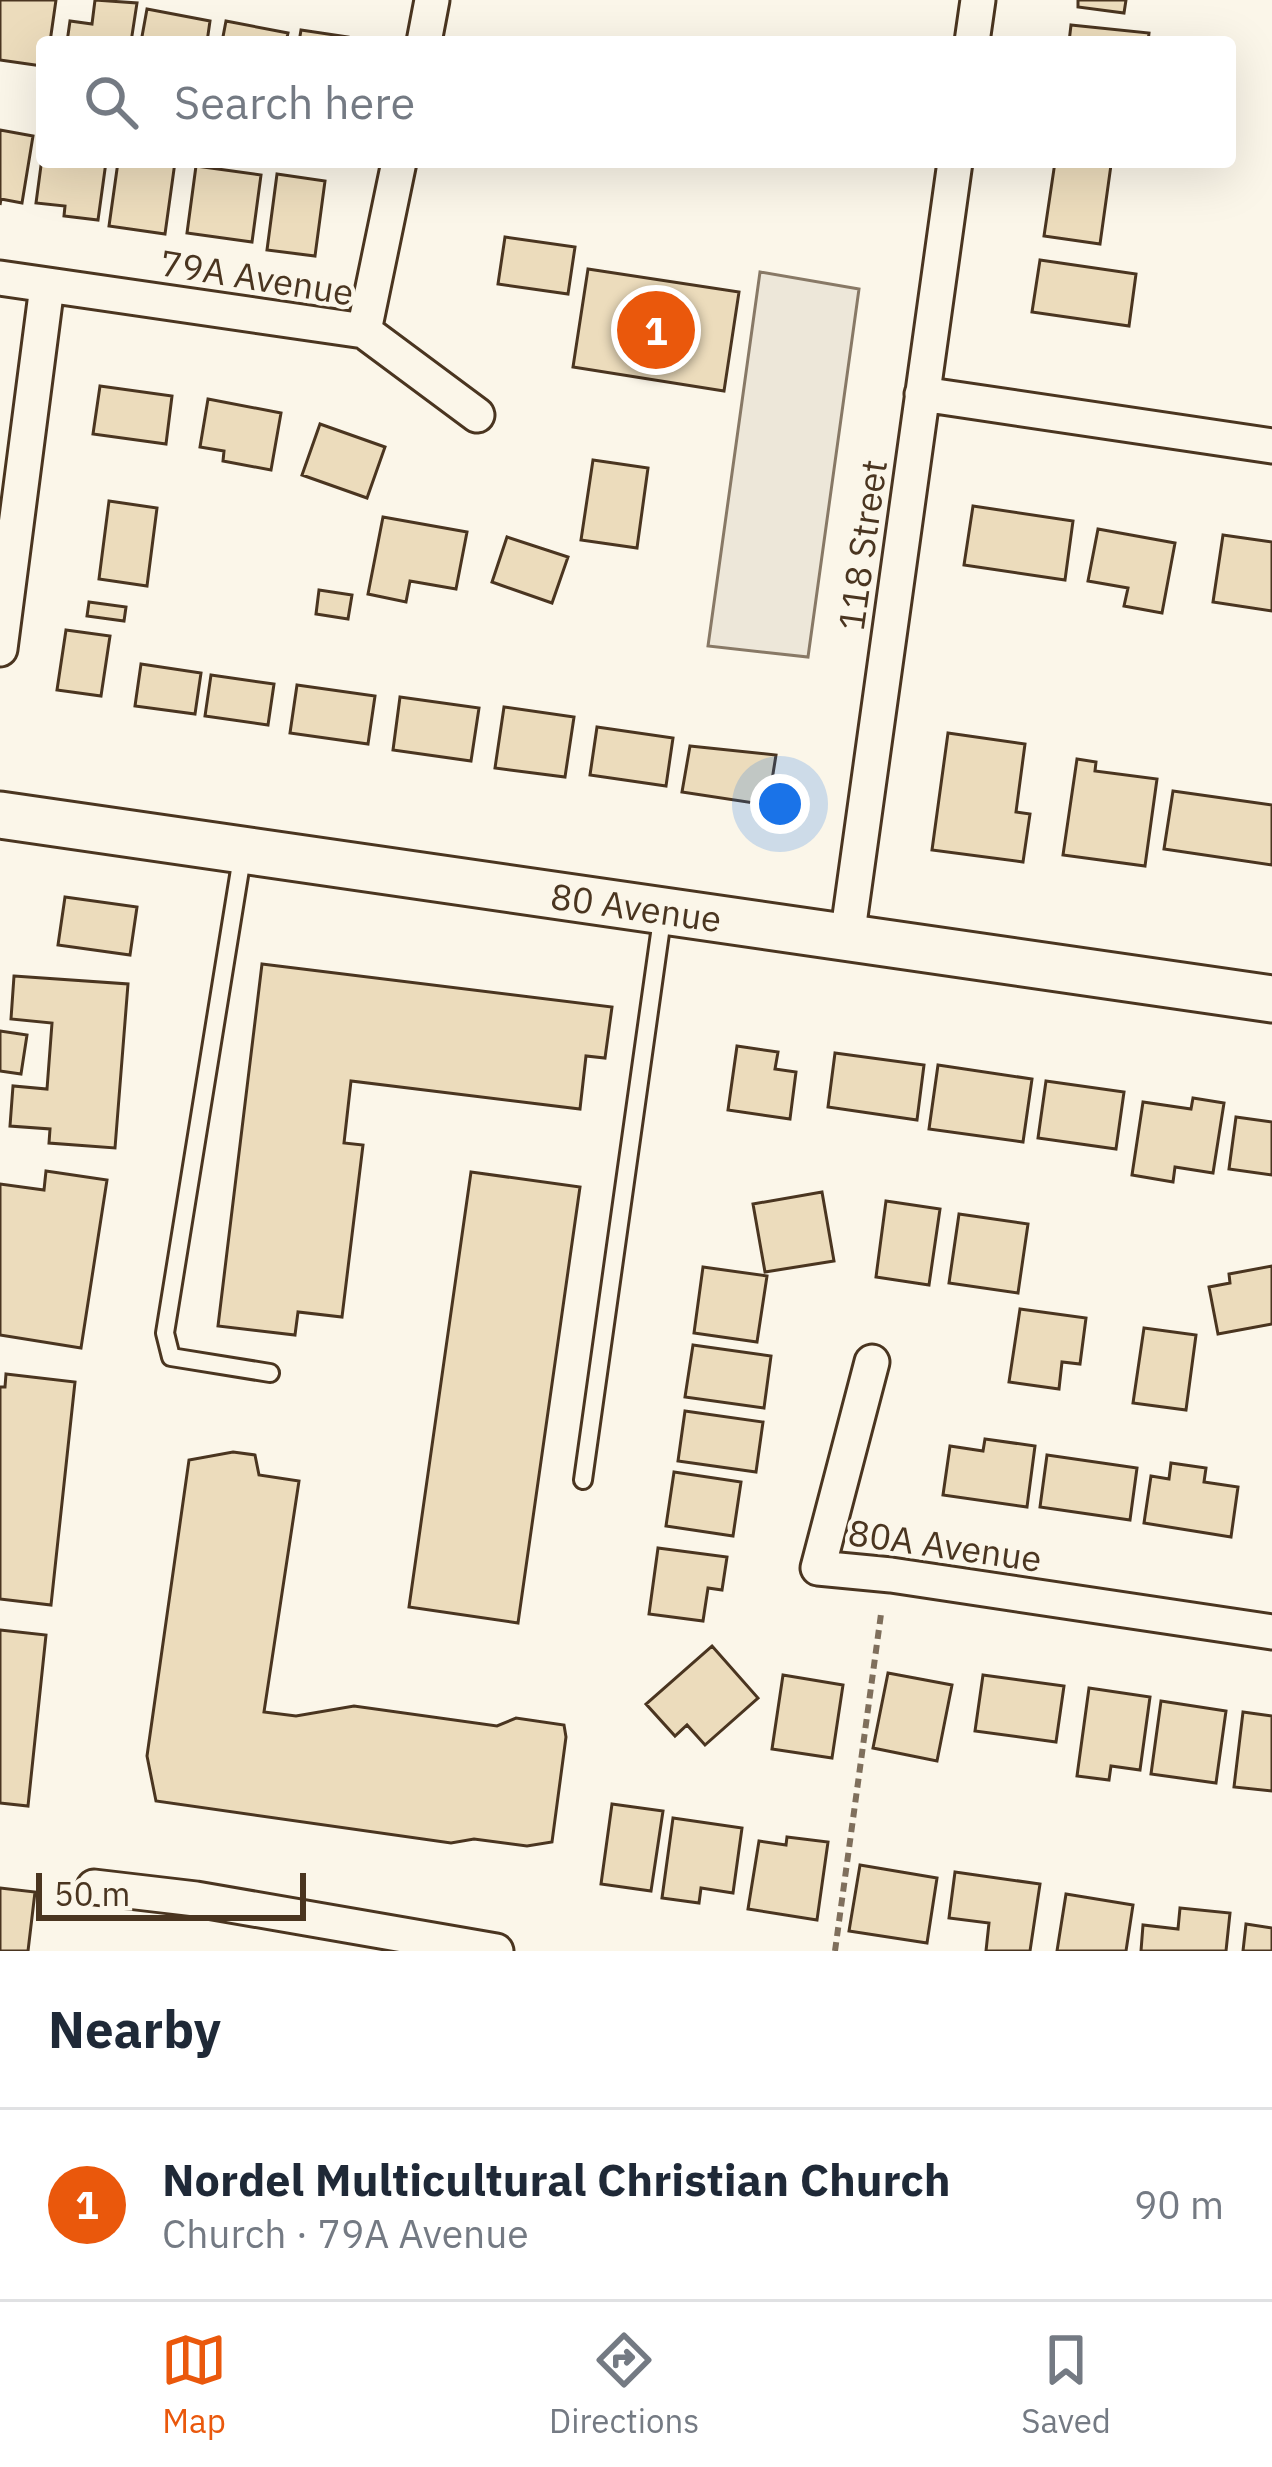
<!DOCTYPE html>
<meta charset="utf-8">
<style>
:root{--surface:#fff;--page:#f6f6f7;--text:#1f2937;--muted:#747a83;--line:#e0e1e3;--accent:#ea580c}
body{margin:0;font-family:"IBM Plex Sans",sans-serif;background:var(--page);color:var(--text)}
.scale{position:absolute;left:36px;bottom:30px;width:270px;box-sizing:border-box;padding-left:12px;border:6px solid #4a3520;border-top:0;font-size:33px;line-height:42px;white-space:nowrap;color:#4a3520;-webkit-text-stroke:9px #fbf6e9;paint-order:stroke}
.you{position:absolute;left:780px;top:804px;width:42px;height:42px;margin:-30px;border:9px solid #fff;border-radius:50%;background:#1a73e8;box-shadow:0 0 0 18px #1a73e833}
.badge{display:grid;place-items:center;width:78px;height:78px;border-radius:50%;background:var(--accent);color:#fff;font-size:39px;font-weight:700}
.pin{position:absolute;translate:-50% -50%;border:6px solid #fff;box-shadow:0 3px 12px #0006}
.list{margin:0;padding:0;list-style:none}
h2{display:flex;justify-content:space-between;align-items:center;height:156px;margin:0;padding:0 48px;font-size:51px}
h2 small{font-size:39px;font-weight:400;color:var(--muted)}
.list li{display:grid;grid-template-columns:78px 1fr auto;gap:36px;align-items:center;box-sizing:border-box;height:192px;padding:0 48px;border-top:3px solid var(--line)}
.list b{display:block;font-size:45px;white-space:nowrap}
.list p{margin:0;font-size:39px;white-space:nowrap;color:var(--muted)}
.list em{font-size:39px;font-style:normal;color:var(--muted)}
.icon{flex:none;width:66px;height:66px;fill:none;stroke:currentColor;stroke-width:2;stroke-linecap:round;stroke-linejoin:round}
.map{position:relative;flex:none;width:1272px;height:1951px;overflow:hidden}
.search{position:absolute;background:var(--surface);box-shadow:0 12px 48px #0002;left:36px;right:36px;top:36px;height:132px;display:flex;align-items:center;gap:30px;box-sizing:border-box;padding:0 42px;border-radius:12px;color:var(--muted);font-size:45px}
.sheet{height:348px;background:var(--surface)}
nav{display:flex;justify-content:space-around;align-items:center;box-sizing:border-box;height:168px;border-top:3px solid var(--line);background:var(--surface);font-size:33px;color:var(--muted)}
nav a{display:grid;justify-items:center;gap:6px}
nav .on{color:var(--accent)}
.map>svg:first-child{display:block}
.parking{fill:#ede7d9;stroke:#887966;stroke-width:3}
.building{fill:#ecdcbc;stroke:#4a3520;stroke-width:3}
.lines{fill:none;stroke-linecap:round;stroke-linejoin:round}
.lane-casing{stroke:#4a3520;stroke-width:22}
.street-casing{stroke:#4a3520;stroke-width:39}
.secondary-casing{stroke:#4a3520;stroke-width:51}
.path{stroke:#7f6f5c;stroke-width:6;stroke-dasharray:9 6;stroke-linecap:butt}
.lane{stroke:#fbf6e9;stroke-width:16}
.street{stroke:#fbf6e9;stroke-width:33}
.secondary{stroke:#fbf6e9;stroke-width:45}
.labels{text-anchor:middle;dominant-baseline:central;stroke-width:9;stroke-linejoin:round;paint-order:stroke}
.street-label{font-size:36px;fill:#4a3520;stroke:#fbf6e9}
</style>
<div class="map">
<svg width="1272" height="1951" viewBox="0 0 1272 1951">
<rect width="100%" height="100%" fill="#fbf6e9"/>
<path class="parking" d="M 760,272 L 859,289 L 808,657 L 708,646 Z"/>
<path class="building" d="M 0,0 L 56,0 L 50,42 L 42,42 L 42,66 L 0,60 Z
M 95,0 L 137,3 L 131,42 L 67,42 L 70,21 L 92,24 Z
M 1078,0 L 1126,0 L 1124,13 L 1078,7 Z
M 147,9 L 210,21 L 207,42 L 141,42 Z
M 226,21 L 288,33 L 286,42 L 222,42 Z
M 1071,25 L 1149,33 L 1148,42 L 1069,42 Z
M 301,30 L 348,37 L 347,42 L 299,42 Z
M 0,130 L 33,136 L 22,203 L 1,199 L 0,205 Z
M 42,158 L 42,162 L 106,162 L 98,220 L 64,216 L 65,206 L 36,203 Z
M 118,162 L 175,162 L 165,234 L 109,226 Z
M 1055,162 L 1111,165 L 1100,244 L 1044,236 Z
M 196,166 L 261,175 L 252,242 L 187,233 Z
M 277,174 L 325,181 L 315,256 L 267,250 Z
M 505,237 L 575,247 L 568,294 L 498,284 Z
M 1040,260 L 1136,274 L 1129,326 L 1032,312 Z
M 588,269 L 739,292 L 724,391 L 573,367 Z
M 100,386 L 172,396 L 166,444 L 93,434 Z
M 208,399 L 281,413 L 271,470 L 223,461 L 224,451 L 200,447 Z
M 320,424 L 385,447 L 367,498 L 302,475 Z
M 593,460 L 648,468 L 637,548 L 581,540 Z
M 109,501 L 157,508 L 147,586 L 99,579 Z
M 973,506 L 1073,521 L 1065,580 L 964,565 Z
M 383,517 L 467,532 L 456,589 L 410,581 L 406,602 L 368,594 Z
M 1098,529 L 1175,543 L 1162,613 L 1124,606 L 1128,588 L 1088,581 Z
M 1223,535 L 1272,542 L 1272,611 L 1213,602 Z
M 507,537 L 568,557 L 552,603 L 492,582 Z
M 319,590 L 352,595 L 348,619 L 316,614 Z
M 89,602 L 126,607 L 124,621 L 87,616 Z
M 66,630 L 110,636 L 101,696 L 57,690 Z
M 141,664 L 201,673 L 195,714 L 135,706 Z
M 211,675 L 274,684 L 268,725 L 205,716 Z
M 297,685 L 375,696 L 368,744 L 290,733 Z
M 400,697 L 479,708 L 471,761 L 393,750 Z
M 504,707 L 574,717 L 565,777 L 495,768 Z
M 597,727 L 673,738 L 666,786 L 590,775 Z
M 948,733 L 1025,744 L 1016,812 L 1030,814 L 1023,862 L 932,850 Z
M 690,746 L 776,755 L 768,805 L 682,792 Z
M 1077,759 L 1096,762 L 1095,771 L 1157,779 L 1145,866 L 1063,855 Z
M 1173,791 L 1272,805 L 1272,865 L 1164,849 Z
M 65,897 L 137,907 L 130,955 L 58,945 Z
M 262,964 L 612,1007 L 605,1058 L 586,1056 L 580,1109 L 351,1081 L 344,1143 L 363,1145 L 342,1317 L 298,1312 L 295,1335 L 218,1326 Z
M 14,976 L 128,984 L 115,1148 L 49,1143 L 50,1129 L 10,1126 L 13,1086 L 47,1089 L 52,1023 L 11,1019 Z
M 0,1031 L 27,1035 L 21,1074 L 0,1071 Z
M 737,1046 L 778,1052 L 775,1069 L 796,1072 L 790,1119 L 728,1110 Z
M 835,1053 L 924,1065 L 917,1120 L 828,1107 Z
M 938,1065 L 1032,1079 L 1023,1142 L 929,1129 Z
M 1046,1081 L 1124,1092 L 1116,1149 L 1038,1138 Z
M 1193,1098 L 1224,1103 L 1213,1173 L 1175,1167 L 1173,1182 L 1132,1175 L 1143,1102 L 1191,1109 Z
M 1236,1117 L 1272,1122 L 1272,1175 L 1229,1169 Z
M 46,1171 L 107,1180 L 81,1348 L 0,1335 L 0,1184 L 44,1190 Z
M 471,1172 L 580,1187 L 518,1623 L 409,1607 Z
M 822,1192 L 834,1261 L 765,1272 L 753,1204 Z
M 886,1201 L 940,1209 L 929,1285 L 876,1277 Z
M 959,1214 L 1028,1224 L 1018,1293 L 949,1283 Z
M 1272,1266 L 1272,1324 L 1218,1334 L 1209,1287 L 1230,1283 L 1229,1274 Z
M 703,1267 L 767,1276 L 757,1342 L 694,1333 Z
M 1020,1309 L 1086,1318 L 1080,1364 L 1062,1362 L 1059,1389 L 1009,1382 Z
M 1144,1328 L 1196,1335 L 1186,1410 L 1133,1403 Z
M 693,1345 L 771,1356 L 764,1408 L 685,1397 Z
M 6,1374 L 75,1382 L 51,1605 L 0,1599 L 0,1387 L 5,1387 Z
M 685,1411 L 763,1422 L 756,1472 L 678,1461 Z
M 985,1439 L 1035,1446 L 1027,1507 L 943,1495 L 950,1446 L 983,1451 Z
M 233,1452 L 255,1455 L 259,1475 L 299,1481 L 264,1712 L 296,1716 L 354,1706 L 497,1726 L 516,1718 L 564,1725 L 566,1737 L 552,1842 L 527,1846 L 474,1839 L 451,1843 L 156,1801 L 147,1756 L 189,1460 Z
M 1047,1455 L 1137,1468 L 1130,1520 L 1040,1507 Z
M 1171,1463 L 1206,1468 L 1204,1482 L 1238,1487 L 1231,1537 L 1144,1523 L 1151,1476 L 1169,1479 Z
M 674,1472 L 741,1482 L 733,1536 L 666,1526 Z
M 658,1548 L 727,1557 L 722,1590 L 708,1588 L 703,1621 L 649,1614 Z
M 0,1630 L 46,1635 L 28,1806 L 0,1803 Z
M 712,1646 L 758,1698 L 705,1745 L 687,1725 L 675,1736 L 646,1704 Z
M 888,1673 L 952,1685 L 937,1761 L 873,1748 Z
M 783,1675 L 843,1685 L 832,1758 L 772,1749 Z
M 983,1675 L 1064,1686 L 1056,1742 L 975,1731 Z
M 1089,1688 L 1150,1697 L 1140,1770 L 1111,1766 L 1109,1780 L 1077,1776 Z
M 1161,1701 L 1226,1711 L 1216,1783 L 1151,1774 Z
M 1243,1712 L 1272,1716 L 1272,1791 L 1234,1787 Z
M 612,1804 L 663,1811 L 651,1891 L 601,1884 Z
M 673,1818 L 742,1828 L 733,1893 L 701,1888 L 699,1903 L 662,1898 Z
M 787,1837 L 828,1842 L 817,1920 L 748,1909 L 759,1841 L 786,1845 Z
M 860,1865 L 937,1878 L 927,1943 L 849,1931 Z
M 955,1872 L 1040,1884 L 1030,1951 L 986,1951 L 989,1923 L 949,1918 Z
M 0,1888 L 35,1892 L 28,1951 L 0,1951 Z
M 1066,1894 L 1133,1905 L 1126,1951 L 1057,1951 Z
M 1180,1908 L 1230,1913 L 1226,1951 L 1141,1951 L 1143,1925 L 1178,1929 Z
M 1246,1924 L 1272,1928 L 1272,1951 L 1243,1951 Z"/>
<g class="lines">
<defs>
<path id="lane" d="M 243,851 L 165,1333 L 171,1357 L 270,1373
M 583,1480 L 663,912"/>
<path id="street" d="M 424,42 L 432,0
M 972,42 L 978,0
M 0,278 L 364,331 L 477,415
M 364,331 L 399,162
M 922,394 L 1272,446
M 0,649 L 47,286
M 847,938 L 955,162
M 872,1362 L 818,1568 L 891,1575 L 1272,1632
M 94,1887 L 196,1899 L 496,1951"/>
<path id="secondary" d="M 0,815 L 1272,999"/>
</defs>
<use href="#lane" class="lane-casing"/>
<use href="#street" class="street-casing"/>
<use href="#secondary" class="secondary-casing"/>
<path class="path" d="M 835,1951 L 881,1614"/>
<use href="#lane" class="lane"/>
<use href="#street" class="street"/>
<use href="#secondary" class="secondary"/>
</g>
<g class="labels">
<g class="street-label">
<text transform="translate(257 277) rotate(9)">79A Avenue</text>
<text transform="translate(862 545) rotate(-82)">118 Street</text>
<text transform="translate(636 907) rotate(8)">80 Avenue</text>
<text transform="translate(945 1545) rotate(8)">80A Avenue</text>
</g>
</g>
</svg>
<div class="scale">50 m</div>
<div class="you"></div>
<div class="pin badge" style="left:656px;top:330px">1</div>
<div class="search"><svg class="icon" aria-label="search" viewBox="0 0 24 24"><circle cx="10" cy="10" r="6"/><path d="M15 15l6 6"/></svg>Search here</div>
</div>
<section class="sheet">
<h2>Nearby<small></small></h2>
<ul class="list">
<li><span class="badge">1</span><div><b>Nordel Multicultural Christian Church</b><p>Church · 79A Avenue</p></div><em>90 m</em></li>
</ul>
</section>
<nav>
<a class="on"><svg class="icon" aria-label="map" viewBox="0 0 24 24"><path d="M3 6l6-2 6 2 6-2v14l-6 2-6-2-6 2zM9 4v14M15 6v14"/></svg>Map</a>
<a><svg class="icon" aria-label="directions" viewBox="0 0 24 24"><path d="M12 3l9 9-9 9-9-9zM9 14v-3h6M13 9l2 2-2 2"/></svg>Directions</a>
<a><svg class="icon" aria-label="saved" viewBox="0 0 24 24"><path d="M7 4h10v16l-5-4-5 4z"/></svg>Saved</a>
</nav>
